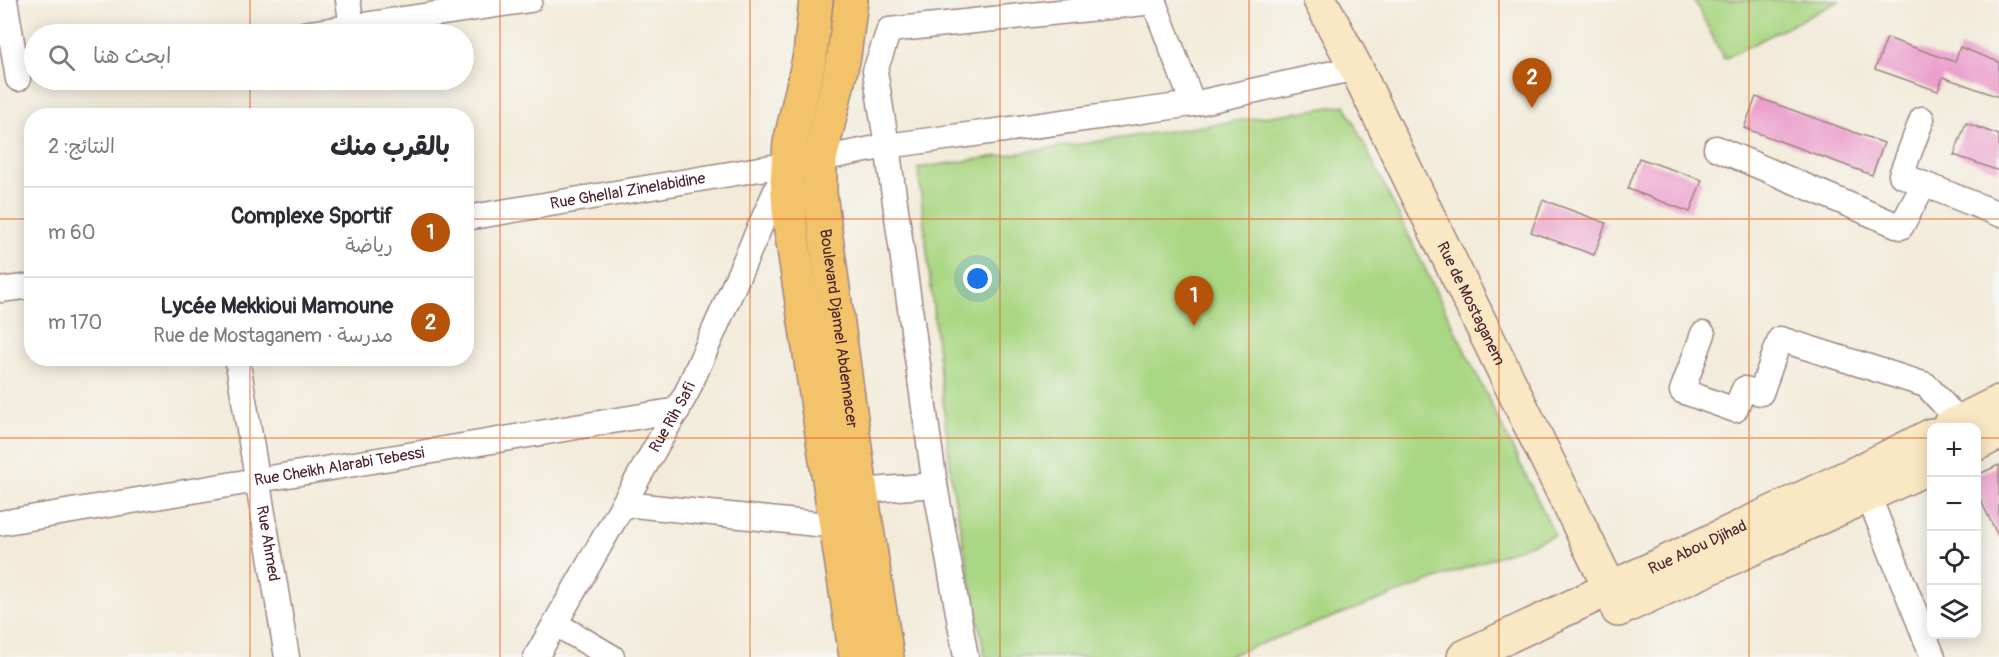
<!DOCTYPE html>
<html lang="ar">
<meta charset="utf-8">
<style>
:root{--surface:#fff;--page:#f7f7f7;--text:#2b2b33;--muted:#7c7c81;--line:#e1e1e2;--accent:#b45309}
body{margin:0;font-family:Pangolin,"Playpen Sans Arabic",sans-serif;background:var(--page);color:var(--text);direction:rtl}
.controls{position:absolute;right:18px;bottom:18px;display:grid;overflow:hidden;border-radius:12px;box-shadow:0 3px 15px #0003}
.controls button{width:54px;height:54px;display:grid;place-items:center;padding:0;border:0;border-bottom:2px solid var(--line);background:var(--surface);color:var(--text);font:30px sans-serif}
.you{position:absolute;left:978px;top:279px;width:21px;height:21px;margin:-15px;border:4px solid #fff;border-radius:50%;background:#1a73e8;box-shadow:0 0 0 9px #1a73e833}
.badge{display:grid;place-items:center;width:39px;height:39px;border-radius:50%;background:var(--accent);color:#fff;font-size:20px;font-weight:700}
.pin{position:absolute;translate:-50% -50px;filter:drop-shadow(0 2px 3px #0008)}
.pin::after{content:'';position:absolute;top:32px;width:21px;height:18px;background:inherit;clip-path:polygon(0 0,100% 0,50% 100%)}
.list{margin:0;padding:0;list-style:none}
h2{display:flex;justify-content:space-between;align-items:center;height:78px;margin:0;padding:0 24px;font-size:26px}
h2 small{font-size:20px;font-weight:400;color:var(--muted)}
.list li{display:grid;grid-template-columns:39px 1fr auto;gap:18px;align-items:center;box-sizing:border-box;height:90px;padding:0 24px;border-top:2px solid var(--line)}
.list b{display:block;font-size:22px;white-space:nowrap}
.list p{margin:0;font-size:20px;white-space:nowrap;color:var(--muted)}
.list em{font-size:20px;font-style:normal;color:var(--muted)}
.icon{flex:none;width:33px;height:33px;fill:none;stroke:currentColor;stroke-width:2;stroke-linecap:round;stroke-linejoin:round}
.map{position:relative;flex:none;width:1999px;height:657px;overflow:hidden;direction:ltr}
.search{position:absolute;background:var(--surface);box-shadow:0 3px 15px #0003;left:24px;top:24px;width:450px;height:66px;display:flex;align-items:center;gap:15px;box-sizing:border-box;padding:0 21px;border-radius:33px;color:var(--muted);font-size:22px}
.panel{position:absolute;background:var(--surface);box-shadow:0 3px 15px #0003;left:24px;top:108px;width:450px;height:258px;border-radius:24px;direction:rtl}
.map>svg:first-child{display:block}
.green{fill:#aad784;stroke:#7a7b58;stroke-width:1.5}
.building{fill:#ec9ecc}
.lines{fill:none;stroke-linecap:round;stroke-linejoin:round}
.street-casing{stroke:#9e8582;stroke-width:27}
.secondary-casing{stroke:#9e8582;stroke-width:36}
.primary-casing{stroke:#9e8582;stroke-width:36}
.street{stroke:#fff;stroke-width:24}
.secondary{stroke:#fae7c3;stroke-width:33}
.primary{stroke:#f2c36a;stroke-width:33}
.grid{fill:none;stroke:#e8590c;stroke-width:1.5;stroke-opacity:0.55}
.labels{text-anchor:middle;dominant-baseline:central;stroke-width:4.5;stroke-linejoin:round;paint-order:stroke}
.street-label{font-size:16px;fill:#4a1f2b;stroke:#f6f6f2}
</style>
<div class="map">
<svg width="1999" height="657" viewBox="0 0 1999 657">
<rect width="100%" height="100%" fill="#f6f6f2"/>
<filter id="ink" filterUnits="userSpaceOnUse"><feTurbulence type="fractalNoise" baseFrequency=".0167" numOctaves="2"/><feDisplacementMap in="SourceGraphic" scale="12" xChannelSelector="R" yChannelSelector="G"/><feConvolveMatrix kernelMatrix="1 2 1 2 8 2 1 2 1" color-interpolation-filters="sRGB"/></filter>
<filter id="wash" filterUnits="userSpaceOnUse"><feTurbulence type="fractalNoise" baseFrequency=".008" numOctaves="4" result="noise"/><feDisplacementMap in="SourceGraphic" scale="24" xChannelSelector="R" yChannelSelector="G"/><feGaussianBlur stdDeviation="1.35" result="paint"/><feColorMatrix in="noise" values="0 0 0 0 0 0 0 0 0 0 0 0 0 0 0 0 0 1.4 0 .05"/><feComposite in="paint" operator="in"/></filter>
<g filter="url(#wash)">
<rect width="100%" height="100%" fill="#f2ebd9"/>
<path class="green" d="M 1694,0 L 1841,0 L 1724,59 Z
M 1345,105 L 1555,535 L 1225,657 L 985,657 L 952,484 L 918,168 Z"/>
<g id="blocks">
<path class="building" d="M 1887,38 L 1955,62 L 1960,47 L 1999,62 L 1999,97 L 1943,77 L 1938,91 L 1875,69 Z
M 1756,97 L 1884,143 L 1872,175 L 1744,128 Z
M 1966,123 L 1999,135 L 1999,171 L 1954,155 Z
M 1639,158 L 1702,180 L 1690,212 L 1628,189 Z
M 1543,200 L 1606,223 L 1594,255 L 1531,232 Z
M 1999,465 L 1999,538 L 1977,493 L 1977,475 Z"/>
</g>
</g>
<g filter="url(#ink)">
<use href="#blocks" fill-opacity="0" stroke="#9e8582" stroke-width="1.5"/>
<g class="lines">
<defs>
<g id="street">
<path d="M 5,0 L 18,79"/>
<path d="M 348,0 L 352,27"/>
<path d="M 1153,0 L 1193,104"/>
<path d="M 303,34 L 530,0"/>
<path d="M 1922,119 L 1901,175 L 1999,214"/>
<path d="M 1716,148 L 1901,227 L 1924,184"/>
<path id="s1" d="M 466,218 L 820,159 L 887,146 L 1193,104 L 1356,68"/>
<path d="M 0,290 L 32,286"/>
<path d="M 1703,334 L 1682,391 L 1735,410 L 1744,389 L 1761,393 L 1780,339 L 1926,385 L 1949,410 L 1957,422"/>
<path id="s2" d="M 237,358 L 287,657"/>
<path d="M 1862,480 L 1933,657"/>
<path d="M 861,491 L 935,485"/>
<path d="M 624,504 L 836,526"/>
<path id="s3" d="M 0,523 L 678,410"/>
<path d="M 556,624 L 612,657"/>
<path id="s4" d="M 536,657 L 686,394 L 785,170"/>
<path d="M 966,657 L 935,485 L 887,146 L 875,71 L 889,30 L 1154,2"/>
</g>
<g id="secondary">
<path id="s5" d="M 1320,0 L 1356,68 L 1620,609"/>
<path d="M 1947,428 L 1999,402"/>
<path d="M 1976,444 L 1999,433"/>
<path d="M 1618,610 L 1932,466"/>
<path id="s6" d="M 1464,657 L 1858,472 L 1932,435"/>
</g>
<g id="primary">
<path d="M 816,0 L 810,55 L 790,143 L 787,180 L 790,223 L 856,657"/>
<path id="s7" d="M 851,0 L 844,56 L 820,159 L 820,194 L 861,491 L 887,657"/>
</g>
</defs>
<use href="#street" class="street-casing"/>
<use href="#secondary" class="secondary-casing"/>
<use href="#primary" class="primary-casing"/>
<use href="#street" class="street"/>
<use href="#secondary" class="secondary"/>
<use href="#primary" class="primary"/>
</g>
</g>
<path class="grid" d="M 250,0 L 250,34M 500,0 L 500,657M 750,0 L 750,657M 1000,0 L 1000,657M 1249,0 L 1249,657M 1499,0 L 1499,657M 1749,0 L 1749,657M 250,80 L 250,116M 0,219 L 32,219M 466,219 L 1999,219M 250,358 L 250,657M 0,438 L 1932,438M 1976,438 L 1999,438"/>
<g class="labels">
<g class="street-label">
<text stroke="none"><textPath href="#s1" startOffset="164">Rue Ghellal Zinelabidine</textPath></text>
<text stroke="none"><textPath href="#s5" startOffset="339">Rue de Mostaganem</textPath></text>
<text stroke="none"><textPath href="#s7" startOffset="333">Boulevard Djamel Abdennacer</textPath></text>
<text stroke="none"><textPath href="#s4" startOffset="276">Rue Rih Safi</textPath></text>
<text stroke="none"><textPath href="#s3" startOffset="344">Rue Cheikh Alarabi Tebessi</textPath></text>
<text stroke="none"><textPath href="#s2" startOffset="188">Rue Ahmed</textPath></text>
<text stroke="none"><textPath href="#s6" startOffset="258">Rue Abou Djihad</textPath></text>
</g>
</g>
</svg>
<div class="controls">
<button>+</button>
<button>−</button>
<button><svg class="icon" aria-label="locate" viewBox="0 0 24 24"><circle cx="12" cy="12" r="6"/><path d="M12 2v4M12 18v4M2 12h4M18 12h4"/></svg></button>
<button><svg class="icon" aria-label="layers" viewBox="0 0 24 24"><path d="M12 4l9 5-9 5-9-5zM3 14l9 5 9-5"/></svg></button>
</div>
<div class="you"></div>
<div class="pin badge" style="left:1194px;top:326px">1</div>
<div class="pin badge" style="left:1532px;top:108px">2</div>
<div class="search"><svg class="icon" aria-label="search" viewBox="0 0 24 24"><circle cx="10" cy="10" r="6"/><path d="M15 15l6 6"/></svg>ابحث هنا</div>
<section class="panel">
<h2>بالقرب منك<small>النتائج: 2</small></h2>
<ul class="list">
<li><span class="badge">1</span><div><b>Complexe Sportif</b><p>رياضة</p></div><em>60 m</em></li>
<li><span class="badge">2</span><div><b>Lycée Mekkioui Mamoune</b><p>مدرسة · Rue de Mostaganem</p></div><em>170 m</em></li>
</ul>
</section>
</div>
